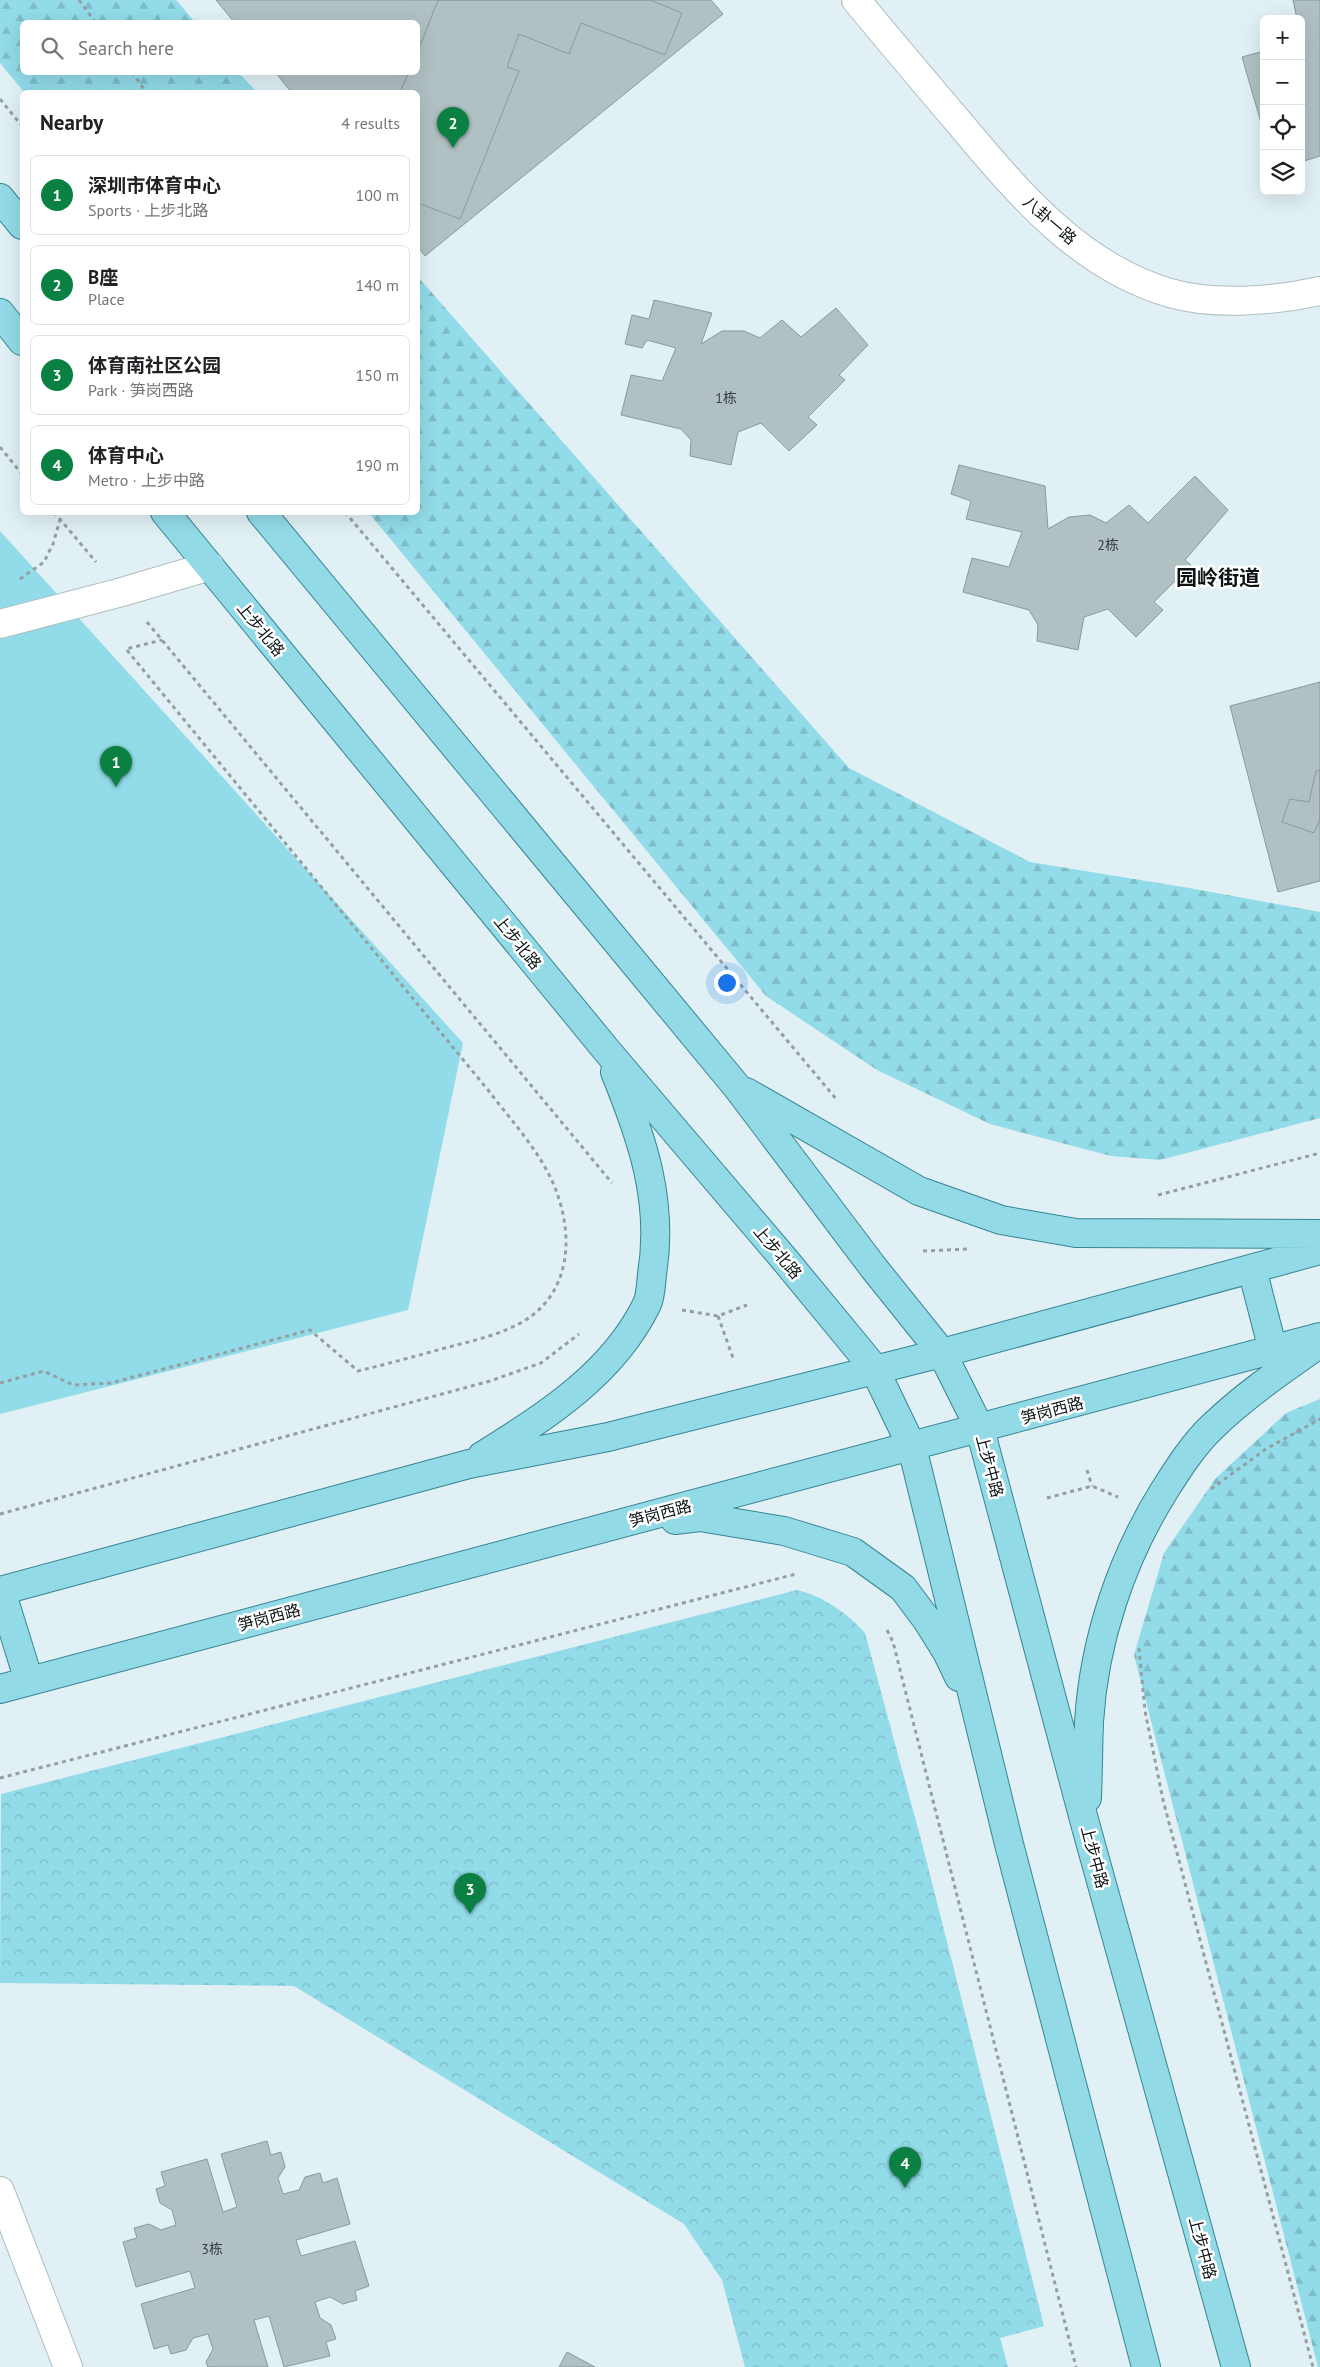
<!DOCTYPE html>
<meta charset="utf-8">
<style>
:root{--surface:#fff;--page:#f2f2f2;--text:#202124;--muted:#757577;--line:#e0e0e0;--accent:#0b8043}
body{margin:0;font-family:"PT Sans","Noto Sans SC",sans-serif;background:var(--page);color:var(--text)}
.controls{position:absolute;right:15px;top:15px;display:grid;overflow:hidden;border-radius:8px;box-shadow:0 5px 20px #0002}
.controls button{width:45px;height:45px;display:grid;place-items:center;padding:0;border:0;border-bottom:1px solid var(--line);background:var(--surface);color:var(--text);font:25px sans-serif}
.you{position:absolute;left:726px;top:982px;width:18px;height:18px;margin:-12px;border:4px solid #fff;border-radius:50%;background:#1a73e8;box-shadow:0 0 0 8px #1a73e833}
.badge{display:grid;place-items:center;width:32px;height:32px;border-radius:50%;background:var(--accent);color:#fff;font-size:16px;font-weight:700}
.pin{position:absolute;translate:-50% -41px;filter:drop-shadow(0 1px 2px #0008)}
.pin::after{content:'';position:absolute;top:26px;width:18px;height:15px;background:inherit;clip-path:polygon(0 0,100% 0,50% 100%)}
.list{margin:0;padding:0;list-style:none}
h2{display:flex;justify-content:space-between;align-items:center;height:65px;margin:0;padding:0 20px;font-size:21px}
h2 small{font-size:16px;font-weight:400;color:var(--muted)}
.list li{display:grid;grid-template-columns:32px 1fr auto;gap:15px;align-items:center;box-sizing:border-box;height:80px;margin:0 10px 10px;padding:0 10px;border:1px solid var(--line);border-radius:8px}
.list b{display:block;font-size:19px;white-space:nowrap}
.list p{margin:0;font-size:16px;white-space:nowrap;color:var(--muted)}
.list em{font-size:16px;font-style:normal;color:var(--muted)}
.icon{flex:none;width:28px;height:28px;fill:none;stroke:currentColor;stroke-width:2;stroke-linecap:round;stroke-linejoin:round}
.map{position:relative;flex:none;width:1320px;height:2367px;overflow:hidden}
.search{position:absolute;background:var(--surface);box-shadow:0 5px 20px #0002;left:20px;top:20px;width:400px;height:55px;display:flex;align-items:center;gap:12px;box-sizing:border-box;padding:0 18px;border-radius:8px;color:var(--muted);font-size:19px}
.panel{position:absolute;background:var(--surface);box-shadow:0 5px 20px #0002;left:20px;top:90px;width:400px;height:425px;border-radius:8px}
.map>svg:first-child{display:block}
.forest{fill:url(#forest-firs)}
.park{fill:url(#park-crowns)}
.pitch{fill:#92dbe9}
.building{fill:#b0c0c3;stroke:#8a999c}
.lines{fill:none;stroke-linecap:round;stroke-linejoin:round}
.minor-casing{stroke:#aebec1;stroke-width:30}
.major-casing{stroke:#368593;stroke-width:30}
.path{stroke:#939fa2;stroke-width:3;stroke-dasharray:4 4;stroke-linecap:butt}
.minor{stroke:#fff;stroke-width:28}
.major{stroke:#93dae7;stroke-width:28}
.labels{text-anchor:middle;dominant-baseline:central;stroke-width:5;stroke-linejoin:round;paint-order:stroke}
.number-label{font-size:14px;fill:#363f40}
.street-label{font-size:16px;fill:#0e1415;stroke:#fff}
.district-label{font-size:21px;font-weight:bold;fill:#0e1415;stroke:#fff}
</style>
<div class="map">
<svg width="1320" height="2367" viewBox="0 0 1320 2367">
<defs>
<pattern id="forest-firs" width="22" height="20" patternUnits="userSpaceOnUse" patternTransform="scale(1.25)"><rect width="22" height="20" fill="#92dbe9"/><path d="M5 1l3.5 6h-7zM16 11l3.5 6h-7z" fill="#7dbbc7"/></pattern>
<pattern id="park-crowns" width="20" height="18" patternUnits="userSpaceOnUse" patternTransform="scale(1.25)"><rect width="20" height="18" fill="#92dbe9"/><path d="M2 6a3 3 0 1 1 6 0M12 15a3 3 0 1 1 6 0" fill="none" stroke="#7dbbc7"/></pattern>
</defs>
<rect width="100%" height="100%" fill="#e0f0f4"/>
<path class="forest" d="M 0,0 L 176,0 L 195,22 L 22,22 L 22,72 L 239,73 L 257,92 L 24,92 L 0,63 Z
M 418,277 L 849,768 L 1030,862 L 1189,888 L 1320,912 L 1320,1118 L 1160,1160 L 1111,1156 L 990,1124 L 877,1070 L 766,996 L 369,513 L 418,512 Z
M 1320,1399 L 1320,2367 L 1318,2367 L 1134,1655 L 1164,1553 L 1216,1478 L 1286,1413 Z"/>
<path class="park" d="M 797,1590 C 823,1596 847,1613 865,1633 L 923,1847 L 1044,2326 L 1000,2338 L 1008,2367 L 745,2367 L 722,2280 L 684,2224 L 294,1986 L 0,1983 L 1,1794 Z"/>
<path class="pitch" d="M 0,531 L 463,1043 L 408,1310 L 0,1414 Z"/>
<path class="building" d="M 216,0 L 711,0 L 723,14 L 425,256 L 418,247 L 418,92 L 291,92 L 275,72 L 418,72 L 418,22 L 234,22 Z
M 438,0 L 650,0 L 682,13 L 665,55 L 581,23 L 569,54 L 519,34 L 507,67 L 519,71 L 460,219 L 418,203 L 418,92 L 400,92 L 409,72 L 418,72 L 418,51 Z
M 1293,0 L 1320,0 L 1320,156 L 1301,162 L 1301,41 L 1303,40 L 1301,19 L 1297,19 Z
M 1264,51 L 1264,133 L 1242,57 Z
M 654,300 L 712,313 L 701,344 L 722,331 L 744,331 L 760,338 L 782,320 L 801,337 L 836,308 L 868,345 L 839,375 L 845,380 L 808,417 L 817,425 L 789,451 L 761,423 L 738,432 L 731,465 L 690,456 L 691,440 L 681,429 L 621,415 L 631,375 L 662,381 L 676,348 L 647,340 L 642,348 L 625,344 L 632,315 L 649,319 Z
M 959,465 L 1045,486 L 1048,529 L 1069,517 L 1090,515 L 1106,523 L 1129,505 L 1148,523 L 1195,476 L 1228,510 L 1185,560 L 1191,565 L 1154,602 L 1163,610 L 1136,637 L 1108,609 L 1084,617 L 1078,650 L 1037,641 L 1038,625 L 1029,610 L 963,592 L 972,558 L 1009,567 L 1022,532 L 966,519 L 971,501 L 951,494 Z
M 1320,682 L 1320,881 L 1278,892 L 1230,706 Z
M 1320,770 L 1320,819 L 1314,833 L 1282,822 L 1290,799 L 1309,802 L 1316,771 Z
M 267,2141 L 271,2155 L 281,2152 L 285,2167 L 278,2178 L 283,2194 L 299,2190 L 305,2177 L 320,2173 L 323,2183 L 337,2178 L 350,2224 L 296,2240 L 301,2256 L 355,2241 L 369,2286 L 355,2291 L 357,2300 L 343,2304 L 330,2297 L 315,2302 L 320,2318 L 331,2325 L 336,2339 L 326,2342 L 330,2356 L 284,2367 L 269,2316 L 254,2320 L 268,2367 L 208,2367 L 206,2362 L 213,2349 L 208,2334 L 193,2338 L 186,2350 L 171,2354 L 168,2345 L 154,2349 L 141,2304 L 195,2288 L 190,2271 L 136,2287 L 123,2242 L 137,2238 L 134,2228 L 149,2224 L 161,2230 L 176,2225 L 172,2210 L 160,2203 L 156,2189 L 165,2186 L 161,2172 L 207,2159 L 223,2212 L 237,2207 L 221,2154 Z
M 567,2352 L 595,2367 L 559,2367 Z"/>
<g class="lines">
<defs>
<path id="minor" d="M 856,0 C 889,40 922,79 956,119 C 1015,189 1077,266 1170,293 C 1215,306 1275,301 1320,291
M 0,624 L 122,592 L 210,566
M 0,2191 L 68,2367"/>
<path id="major" d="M 0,198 L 22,225
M 0,313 L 22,341
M 165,512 L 608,1052 L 785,1260 L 874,1368 L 912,1447 L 1009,1844 L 1146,2367
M 261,512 L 737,1087 L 873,1267 L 942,1353 L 980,1429 L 1086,1827 L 1236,2367
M 746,1092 L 919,1191 L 1001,1220 L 1076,1233 L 1320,1234
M 1252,1269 L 1273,1350
M 482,1456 C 546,1416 613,1374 647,1304 C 651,1295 651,1283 652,1274 C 664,1201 642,1138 615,1072
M 675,1520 L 700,1517 L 784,1531 L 853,1552 L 903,1588 L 927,1620 L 947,1652 L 959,1677
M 0,1591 L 469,1464 L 608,1437 L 942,1353 L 1320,1250
M 1,1591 L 29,1681
M 0,1689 L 1320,1337
M 1087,1798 C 1088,1773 1088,1747 1089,1722 C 1094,1641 1121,1560 1164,1491 C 1178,1469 1193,1445 1212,1427 C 1244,1396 1282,1370 1319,1344"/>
</defs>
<use href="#minor" class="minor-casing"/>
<use href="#major" class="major-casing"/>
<path class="path" d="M 79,0 L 95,22
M 132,72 L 146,92
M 0,99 L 22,126
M 0,447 L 22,474
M 54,512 L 96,562
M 345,512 L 837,1100
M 20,579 L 44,562 L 53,544 L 60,520
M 147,622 L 612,1183
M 1158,1195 L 1320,1153
M 923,1251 L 969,1249
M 682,1310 L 718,1316 L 747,1305
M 718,1316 L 733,1358
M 0,1383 L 44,1371 L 73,1385 L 111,1383 L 310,1330 L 358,1371 C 387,1364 416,1356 445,1348 C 472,1341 500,1335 524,1321 C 573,1291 574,1231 553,1183 C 538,1149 510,1119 488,1090 L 126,649 L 162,640
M 1087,1470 L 1092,1486
M 1211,1489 L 1266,1449 L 1320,1419
M 1047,1498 L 1092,1486 L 1118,1497
M 0,1514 L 490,1381 L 541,1363 L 579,1334
M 887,1630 L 893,1642 L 1076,2367
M 1139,1648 L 1145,1711 L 1163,1800 L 1313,2367
M 0,1778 L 796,1574"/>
<use href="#minor" class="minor"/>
<use href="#major" class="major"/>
</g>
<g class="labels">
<g class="number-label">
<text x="726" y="398">1栋</text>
<text x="1108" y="545">2栋</text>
<text x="212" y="2249">3栋</text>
</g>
<g class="street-label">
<text transform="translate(1050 220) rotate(41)">八卦一路</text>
<text transform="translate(261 629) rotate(51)">上步北路</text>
<text transform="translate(518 942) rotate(51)">上步北路</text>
<text transform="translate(778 1252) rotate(50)">上步北路</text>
<text transform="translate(1052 1410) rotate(-15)">笋岗西路</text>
<text transform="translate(990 1466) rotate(75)">上步中路</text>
<text transform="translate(660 1513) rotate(-15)">笋岗西路</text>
<text transform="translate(269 1617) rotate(-15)">笋岗西路</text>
<text transform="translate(1095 1857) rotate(75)">上步中路</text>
<text transform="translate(1203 2248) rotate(75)">上步中路</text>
</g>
<g class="district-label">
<text x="1218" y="577">园岭街道</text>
</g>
</g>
</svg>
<div class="controls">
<button>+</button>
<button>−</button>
<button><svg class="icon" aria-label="locate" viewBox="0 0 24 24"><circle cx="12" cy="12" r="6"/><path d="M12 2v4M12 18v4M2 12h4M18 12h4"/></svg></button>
<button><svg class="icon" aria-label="layers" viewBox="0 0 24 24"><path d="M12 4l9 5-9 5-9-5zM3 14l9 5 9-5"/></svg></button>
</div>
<div class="you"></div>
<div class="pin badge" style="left:116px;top:787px">1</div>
<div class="pin badge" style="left:453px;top:148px">2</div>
<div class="pin badge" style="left:470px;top:1914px">3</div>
<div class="pin badge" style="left:905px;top:2188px">4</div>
<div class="search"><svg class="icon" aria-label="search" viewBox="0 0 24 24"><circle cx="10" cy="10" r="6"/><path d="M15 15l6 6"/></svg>Search here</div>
<section class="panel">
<h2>Nearby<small>4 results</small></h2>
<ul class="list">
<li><span class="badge">1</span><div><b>深圳市体育中心</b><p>Sports · 上步北路</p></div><em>100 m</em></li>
<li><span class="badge">2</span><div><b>B座</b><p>Place</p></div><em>140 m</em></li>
<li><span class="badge">3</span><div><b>体育南社区公园</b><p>Park · 笋岗西路</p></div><em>150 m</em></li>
<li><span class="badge">4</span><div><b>体育中心</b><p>Metro · 上步中路</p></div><em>190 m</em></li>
</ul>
</section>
</div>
